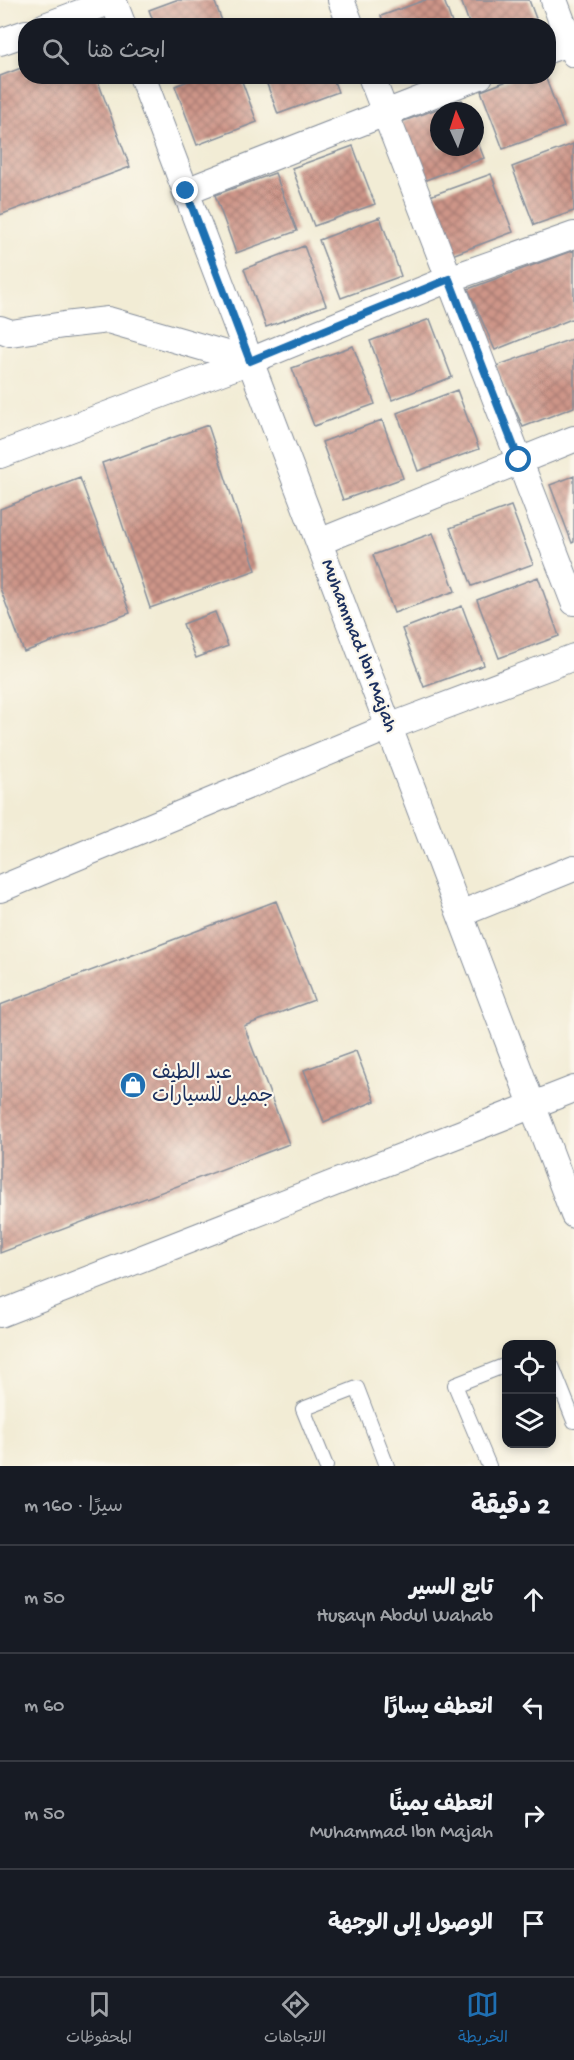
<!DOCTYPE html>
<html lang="ar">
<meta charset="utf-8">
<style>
:root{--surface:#171b24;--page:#20242c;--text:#f1f3f6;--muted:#9ea1a6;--line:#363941;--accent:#1f6fb2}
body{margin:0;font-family:"Gochi Hand","Playpen Sans Arabic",sans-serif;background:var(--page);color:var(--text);direction:rtl}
.controls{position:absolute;right:18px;bottom:18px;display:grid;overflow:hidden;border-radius:12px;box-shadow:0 3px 9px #0003}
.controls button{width:54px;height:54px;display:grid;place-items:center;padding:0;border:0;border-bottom:2px solid var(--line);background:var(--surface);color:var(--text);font:30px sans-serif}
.compass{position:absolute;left:430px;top:102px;width:54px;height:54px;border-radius:50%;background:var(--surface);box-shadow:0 3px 9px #0003;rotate:357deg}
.stop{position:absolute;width:18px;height:18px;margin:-14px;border:4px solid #1f6fb2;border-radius:50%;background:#fff}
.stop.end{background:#1f6fb2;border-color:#fff;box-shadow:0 2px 6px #0008}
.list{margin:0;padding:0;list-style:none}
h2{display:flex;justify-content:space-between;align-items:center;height:78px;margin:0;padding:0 24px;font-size:26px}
h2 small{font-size:20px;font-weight:400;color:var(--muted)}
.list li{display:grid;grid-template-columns:39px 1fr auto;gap:18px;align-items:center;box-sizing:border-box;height:108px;padding:0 24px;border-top:2px solid var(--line)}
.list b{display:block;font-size:22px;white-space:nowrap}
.list p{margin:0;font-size:20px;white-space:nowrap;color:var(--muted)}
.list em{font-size:20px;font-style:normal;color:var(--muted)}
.icon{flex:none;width:33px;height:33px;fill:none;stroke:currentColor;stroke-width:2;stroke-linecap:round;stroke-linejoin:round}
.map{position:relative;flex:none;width:574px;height:1466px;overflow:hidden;direction:ltr}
.search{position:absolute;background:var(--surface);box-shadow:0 3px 9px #0003;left:18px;right:18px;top:18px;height:66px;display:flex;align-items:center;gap:15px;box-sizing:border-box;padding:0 21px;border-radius:24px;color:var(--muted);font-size:22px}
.sheet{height:510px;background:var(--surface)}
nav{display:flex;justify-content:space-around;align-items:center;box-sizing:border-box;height:84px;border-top:2px solid var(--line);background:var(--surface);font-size:16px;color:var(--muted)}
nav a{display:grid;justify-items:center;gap:3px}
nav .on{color:var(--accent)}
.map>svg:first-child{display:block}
.building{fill:url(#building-cross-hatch)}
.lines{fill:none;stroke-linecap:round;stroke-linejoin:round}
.lane-casing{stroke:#868e9a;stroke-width:16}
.street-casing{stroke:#868e9a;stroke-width:28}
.lane{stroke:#fff;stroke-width:14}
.street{stroke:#fff;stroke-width:26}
.route{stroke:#1f6fb2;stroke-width:8}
.labels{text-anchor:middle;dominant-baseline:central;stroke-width:4.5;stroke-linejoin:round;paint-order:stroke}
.street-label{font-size:20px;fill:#1b2f5e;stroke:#fbf7ec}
.poi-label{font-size:20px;fill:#1b2f5e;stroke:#fbf7ec;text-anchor:start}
</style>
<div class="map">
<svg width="574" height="1466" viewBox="0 0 574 1466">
<defs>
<pattern id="building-cross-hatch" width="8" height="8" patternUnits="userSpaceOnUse" patternTransform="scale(1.5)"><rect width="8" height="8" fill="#ce9588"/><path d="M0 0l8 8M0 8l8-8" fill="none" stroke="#a67a72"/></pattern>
</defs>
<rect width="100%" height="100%" fill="#fbf7ec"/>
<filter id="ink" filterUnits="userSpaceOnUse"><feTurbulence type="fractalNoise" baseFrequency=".0167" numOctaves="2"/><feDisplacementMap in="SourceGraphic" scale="12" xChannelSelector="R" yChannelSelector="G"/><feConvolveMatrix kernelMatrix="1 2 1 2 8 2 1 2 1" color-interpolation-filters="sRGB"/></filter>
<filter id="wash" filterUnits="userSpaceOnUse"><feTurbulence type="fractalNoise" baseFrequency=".008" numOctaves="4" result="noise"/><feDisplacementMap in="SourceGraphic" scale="24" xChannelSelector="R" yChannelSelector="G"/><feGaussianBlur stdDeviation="1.35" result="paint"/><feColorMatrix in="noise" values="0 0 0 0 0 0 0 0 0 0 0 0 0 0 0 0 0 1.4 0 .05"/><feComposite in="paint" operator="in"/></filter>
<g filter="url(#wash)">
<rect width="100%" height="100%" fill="#f2ecd5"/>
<g id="blocks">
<path class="building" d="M 176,0 L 214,0 L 224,26 L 155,26 L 149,10 Z
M 425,0 L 444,0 L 453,26 L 385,26 L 381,16 Z
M 461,0 L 529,0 L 538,24 L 470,26 Z
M 26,66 L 26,76 L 96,76 L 130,167 L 0,215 L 0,76 Z
M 201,76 L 240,76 L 257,122 L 197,145 L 175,86 Z
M 264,76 L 332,76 L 338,92 L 278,114 Z
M 520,76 L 545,76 L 564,127 L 503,149 L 481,91 Z
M 462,100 L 466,111 L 439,111 L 439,147 L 475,147 L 475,135 L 484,158 L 423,181 L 401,122 Z
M 573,144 L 574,211 L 534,225 L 512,167 Z
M 353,146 L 375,204 L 314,226 L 292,168 Z
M 275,173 L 297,231 L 236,253 L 215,195 Z
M 491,174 L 513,232 L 452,255 L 430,196 Z
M 380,217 L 401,276 L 341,298 L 319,240 Z
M 304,246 L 326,305 L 266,327 L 244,269 Z
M 574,250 L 574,318 L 495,350 L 468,289 Z
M 430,319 L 452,377 L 392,400 L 370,341 Z
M 574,338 L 574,407 L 523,427 L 496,366 Z
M 353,346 L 375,404 L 314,426 L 292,368 Z
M 457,390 L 479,449 L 418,471 L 397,413 Z
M 382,420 L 403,478 L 343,500 L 322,442 Z
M 208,425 L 256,570 L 150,608 L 102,463 Z
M 574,476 L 574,542 L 572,543 L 550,485 Z
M 80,478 L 130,613 L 24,652 L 0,588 L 0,509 Z
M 511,506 L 533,564 L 472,586 L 450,528 Z
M 433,533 L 455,591 L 394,613 L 373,555 Z
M 538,577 L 559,636 L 499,658 L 477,600 Z
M 462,606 L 484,665 L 424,687 L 402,629 Z
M 215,612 L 228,646 L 196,658 L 183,624 Z
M 276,901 L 314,1000 L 244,1026 L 289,1144 L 0,1253 L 0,1005 Z
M 356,1051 L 375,1101 L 324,1122 L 304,1070 Z"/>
</g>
</g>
<g filter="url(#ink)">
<use href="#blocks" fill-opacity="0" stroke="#868e9a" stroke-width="1.5"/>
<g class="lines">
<defs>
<path id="lane" d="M 552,1366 L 574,1421
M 326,1466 L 303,1409 L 357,1388 L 387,1466
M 489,1466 L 455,1385 L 506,1365"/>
<path id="street" d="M 113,0 L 123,26
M 341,0 L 351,26
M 554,0 L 574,54
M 45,26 L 114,0
M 0,42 L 26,33
M 548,50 L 570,42
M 142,76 L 574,1215
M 371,76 L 574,602
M 186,191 L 480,76
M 0,329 L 11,333 L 64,325 L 108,320 L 250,361
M 0,455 L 250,361 L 449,279 L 574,235
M 319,542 L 574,439
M 0,889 L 389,727 L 574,657
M 460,914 L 574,868
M 0,1314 L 574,1089"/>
</defs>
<use href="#lane" class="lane-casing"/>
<use href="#street" class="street-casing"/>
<use href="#lane" class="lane"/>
<use href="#street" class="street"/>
</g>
</g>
<g class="lines" filter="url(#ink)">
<path class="route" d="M 186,191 L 250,361 L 449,279 L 519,460"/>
</g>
<defs>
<symbol id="shop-disc" viewBox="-11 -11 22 22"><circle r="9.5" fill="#1f6fb2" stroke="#fbf7ec"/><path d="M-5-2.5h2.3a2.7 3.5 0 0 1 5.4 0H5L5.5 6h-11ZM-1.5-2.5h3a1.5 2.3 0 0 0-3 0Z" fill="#fff"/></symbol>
</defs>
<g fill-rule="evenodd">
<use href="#shop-disc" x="118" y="1070" width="30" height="30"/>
</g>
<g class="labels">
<g class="street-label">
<text transform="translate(358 646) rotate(69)">Muhammad Ibn Majah</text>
</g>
<g class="poi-label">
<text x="152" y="1074">عبد الطيف<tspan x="152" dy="23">جميل للسيارات</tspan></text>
</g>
</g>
</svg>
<div class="controls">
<button><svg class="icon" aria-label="locate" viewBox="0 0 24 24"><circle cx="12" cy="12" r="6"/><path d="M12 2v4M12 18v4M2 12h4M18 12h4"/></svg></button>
<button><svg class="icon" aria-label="layers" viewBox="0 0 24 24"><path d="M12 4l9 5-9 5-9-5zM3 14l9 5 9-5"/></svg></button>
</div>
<svg class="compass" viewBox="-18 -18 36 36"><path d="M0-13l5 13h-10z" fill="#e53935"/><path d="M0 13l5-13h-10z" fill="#9ea1a6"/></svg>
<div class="stop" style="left:519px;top:460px"></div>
<div class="stop end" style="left:186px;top:191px"></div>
<div class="search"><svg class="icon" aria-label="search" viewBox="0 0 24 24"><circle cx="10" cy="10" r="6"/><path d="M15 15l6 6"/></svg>ابحث هنا</div>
</div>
<section class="sheet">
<h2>2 دقيقة<small>سيرًا · 160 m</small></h2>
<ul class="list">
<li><svg class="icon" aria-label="ahead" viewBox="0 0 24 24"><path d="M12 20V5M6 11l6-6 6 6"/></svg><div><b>تابع السير</b><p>Husayn Abdul Wahab</p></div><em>50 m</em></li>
<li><svg class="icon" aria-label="left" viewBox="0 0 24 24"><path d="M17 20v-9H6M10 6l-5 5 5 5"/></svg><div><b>انعطف يسارًا</b></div><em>60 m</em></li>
<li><svg class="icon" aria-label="right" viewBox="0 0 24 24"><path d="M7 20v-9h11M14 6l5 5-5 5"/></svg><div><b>انعطف يمينًا</b><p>Muhammad Ibn Majah</p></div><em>50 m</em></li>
<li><svg class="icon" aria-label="arrive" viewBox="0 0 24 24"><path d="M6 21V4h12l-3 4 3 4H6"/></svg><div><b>الوصول إلى الوجهة</b></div></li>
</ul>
</section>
<nav>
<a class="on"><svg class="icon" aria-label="map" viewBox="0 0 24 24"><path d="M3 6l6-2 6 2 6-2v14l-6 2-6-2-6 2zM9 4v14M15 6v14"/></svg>الخريطة</a>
<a><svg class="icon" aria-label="directions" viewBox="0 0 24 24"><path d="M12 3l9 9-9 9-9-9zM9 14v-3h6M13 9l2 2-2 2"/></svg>الاتجاهات</a>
<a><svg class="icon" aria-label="saved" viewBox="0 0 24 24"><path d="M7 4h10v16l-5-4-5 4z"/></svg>المحفوظات</a>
</nav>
